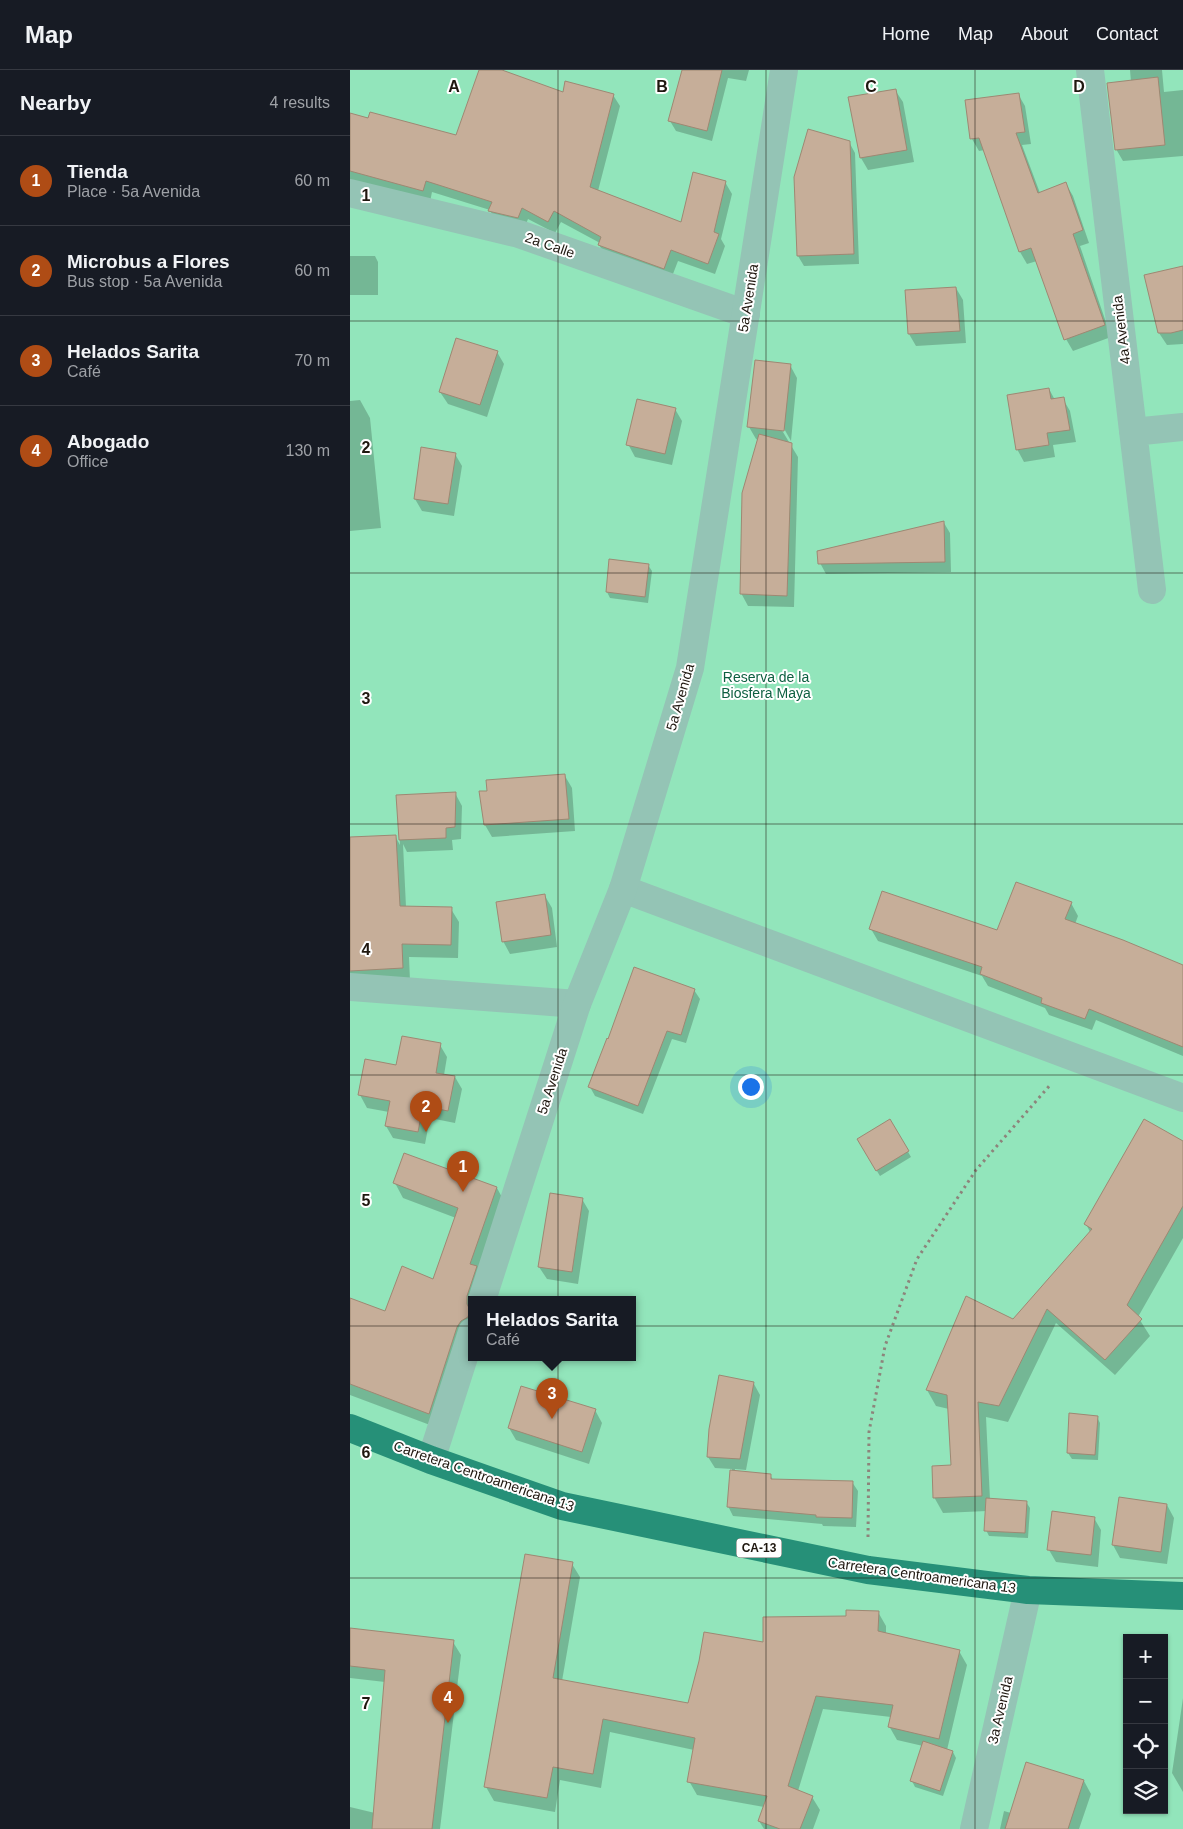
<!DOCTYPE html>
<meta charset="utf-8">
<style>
:root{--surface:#171b24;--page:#20242c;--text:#f1f3f6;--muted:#9ea1a6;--line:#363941;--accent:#af4c15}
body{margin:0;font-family:Helvetica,sans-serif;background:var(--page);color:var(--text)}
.controls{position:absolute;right:15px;bottom:15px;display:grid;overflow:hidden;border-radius:0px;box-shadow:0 1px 4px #0004}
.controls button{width:45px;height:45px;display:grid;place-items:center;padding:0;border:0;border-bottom:1px solid var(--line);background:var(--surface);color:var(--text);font:25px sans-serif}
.you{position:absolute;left:400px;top:1016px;width:18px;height:18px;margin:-12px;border:4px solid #fff;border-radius:50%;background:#1a73e8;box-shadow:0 0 0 8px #1a73e833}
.badge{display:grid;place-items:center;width:32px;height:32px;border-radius:50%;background:var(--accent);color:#fff;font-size:16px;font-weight:700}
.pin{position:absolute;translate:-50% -41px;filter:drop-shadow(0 1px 2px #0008)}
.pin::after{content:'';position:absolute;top:26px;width:18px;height:15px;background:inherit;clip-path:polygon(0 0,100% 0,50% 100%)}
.popup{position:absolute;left:118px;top:1226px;width:168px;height:65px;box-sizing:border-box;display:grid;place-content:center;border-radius:0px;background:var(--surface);filter:drop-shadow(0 1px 4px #0005);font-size:16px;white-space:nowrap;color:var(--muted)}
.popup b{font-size:19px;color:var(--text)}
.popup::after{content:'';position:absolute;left:50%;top:100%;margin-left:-10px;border:10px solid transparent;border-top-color:var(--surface)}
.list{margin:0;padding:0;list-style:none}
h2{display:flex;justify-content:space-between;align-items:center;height:65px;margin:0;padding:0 20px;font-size:21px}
h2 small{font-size:16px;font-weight:400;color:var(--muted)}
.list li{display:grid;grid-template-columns:32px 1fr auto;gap:15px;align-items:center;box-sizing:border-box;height:90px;padding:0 20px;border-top:1px solid var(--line)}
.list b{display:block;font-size:19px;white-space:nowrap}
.list p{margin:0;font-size:16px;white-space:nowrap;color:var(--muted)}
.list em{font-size:16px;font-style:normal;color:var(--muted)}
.icon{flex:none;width:28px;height:28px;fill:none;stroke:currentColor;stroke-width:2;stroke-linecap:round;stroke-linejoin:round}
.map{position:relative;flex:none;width:833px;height:1759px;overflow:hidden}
header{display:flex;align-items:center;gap:30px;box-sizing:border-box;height:70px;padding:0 25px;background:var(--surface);border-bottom:1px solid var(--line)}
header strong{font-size:24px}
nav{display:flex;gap:28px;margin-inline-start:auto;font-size:18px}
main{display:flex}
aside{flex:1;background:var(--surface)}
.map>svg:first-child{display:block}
.green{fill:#92e5bb;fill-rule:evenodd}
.shadow{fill:#0003}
.building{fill:#c6ae99;stroke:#9e8873}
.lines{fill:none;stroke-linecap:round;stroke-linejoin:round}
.path{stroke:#8d847b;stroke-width:3;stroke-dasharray:2.5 4;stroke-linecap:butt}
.minor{stroke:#94c4b5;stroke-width:28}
.tertiary{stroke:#94c4b5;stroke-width:28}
.trunk{stroke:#269078;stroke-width:28}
.grid{fill:none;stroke:#1f170f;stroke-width:1;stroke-opacity:0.55}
.labels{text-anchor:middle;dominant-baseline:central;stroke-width:4;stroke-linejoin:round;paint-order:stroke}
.shield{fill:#fff;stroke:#625d57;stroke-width:1}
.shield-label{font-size:12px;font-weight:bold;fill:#1f170f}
.street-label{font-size:14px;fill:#1f170f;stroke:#fff}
.park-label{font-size:14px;fill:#0c5f40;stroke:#fff}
.grid-label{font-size:16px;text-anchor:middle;font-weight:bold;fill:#1f170f;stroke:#fff;stroke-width:4;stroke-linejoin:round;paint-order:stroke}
</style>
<header>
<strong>Map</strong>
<nav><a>Home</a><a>Map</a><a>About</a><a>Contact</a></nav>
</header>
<main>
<aside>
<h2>Nearby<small>4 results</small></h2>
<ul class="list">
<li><span class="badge">1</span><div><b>Tienda</b><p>Place · 5a Avenida</p></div><em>60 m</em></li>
<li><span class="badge">2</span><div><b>Microbus a Flores</b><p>Bus stop · 5a Avenida</p></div><em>60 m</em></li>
<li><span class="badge">3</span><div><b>Helados Sarita</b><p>Café</p></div><em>70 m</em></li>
<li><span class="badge">4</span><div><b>Abogado</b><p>Office</p></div><em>130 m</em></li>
</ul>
</aside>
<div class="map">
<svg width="833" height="1759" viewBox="0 0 833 1759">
<rect width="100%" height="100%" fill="#fcf2e9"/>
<path class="green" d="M 0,0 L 833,0 L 833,1759 L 0,1759 ZM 122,1230 L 282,1230 L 282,1288 L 122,1288 ZM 777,1568 L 814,1568 L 814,1740 L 777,1740 Z"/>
<path class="shadow" d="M 130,0 L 149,0 L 214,24 L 263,25 L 270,36 L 248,121 L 332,153 L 375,112 L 382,124 L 371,169 L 375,176 L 365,204 L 328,191 L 321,209 L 256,186 L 249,175 L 250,173 L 211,152 L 205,163 L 178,149 L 174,159 L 146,152 L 140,140 L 82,122 L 80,132 L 0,119 L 0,44 L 107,67 Z
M 333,0 L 399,0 L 396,11 L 378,8 L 362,71 L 326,61 L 320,51 Z
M 780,0 L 812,0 L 814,22 L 833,20 L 833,86 L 773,91 L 766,79 L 781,12 Z
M 545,20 L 553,32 L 564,92 L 518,100 L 511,88 Z
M 668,24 L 675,36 L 681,74 L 672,75 L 690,123 L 716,114 L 723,126 L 739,173 L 730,176 L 761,267 L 723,281 L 716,269 L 687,191 L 677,194 L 670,182 L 635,80 L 629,81 L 622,69 Z
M 499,72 L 505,83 L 509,194 L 454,196 L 448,186 Z
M 0,186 L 25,186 L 28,192 L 28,225 L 0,225 Z
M 833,197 L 833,274 L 817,275 L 809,263 Z
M 606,218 L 613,230 L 616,273 L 566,276 L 559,264 Z
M 147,282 L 154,294 L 137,347 L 98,334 L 90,322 Z
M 440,295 L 447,308 L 441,371 L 432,355 L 430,357 L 448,387 L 444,537 L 398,536 L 391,523 L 408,370 L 406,369 L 399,357 Z
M 699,319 L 705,330 L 713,329 L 720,341 L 726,372 L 703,375 L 705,387 L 674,392 L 667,379 Z
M 10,330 L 20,348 L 31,458 L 0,461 L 0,331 Z
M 325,339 L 332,351 L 322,395 L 285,387 L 278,374 Z
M 105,384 L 112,396 L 104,446 L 72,441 L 65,429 Z
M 594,453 L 600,463 L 601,502 L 476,504 L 470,493 Z
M 298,495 L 302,501 L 298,533 L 260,528 L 257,522 Z
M 215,706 L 222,718 L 225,761 L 142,767 L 135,755 L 138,722 Z
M 105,723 L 112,736 L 111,769 L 102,770 L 103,780 L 57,782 L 53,774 L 56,837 L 101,839 L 109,852 L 108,888 L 59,887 L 60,911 L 0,914 L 0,768 L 45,766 L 50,775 L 48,726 Z
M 195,826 L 202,838 L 207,877 L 160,884 L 153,871 Z
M 721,833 L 728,846 L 725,854 L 833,896 L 833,986 L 746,950 L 742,960 L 699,945 L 695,938 L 638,916 L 632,906 L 528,871 L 521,859 L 648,861 Z
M 285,898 L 344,920 L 350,929 L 336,973 L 322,969 L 293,1044 L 245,1026 L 240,1017 Z
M 90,975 L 97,987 L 94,1005 L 105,1007 L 112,1019 L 105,1053 L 80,1048 L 75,1074 L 43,1068 L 36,1056 L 39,1042 L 17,1038 L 10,1025 L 47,996 Z
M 540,1051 L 561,1087 L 530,1106 L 508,1070 Z
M 833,1072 L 833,1168 L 788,1247 L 800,1266 L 765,1305 L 706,1253 L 658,1352 L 636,1347 L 640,1430 L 676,1432 L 680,1438 L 678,1468 L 639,1466 L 636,1460 L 637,1441 L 593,1443 L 584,1427 L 603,1396 L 599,1339 L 586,1336 L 577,1320 L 616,1228 L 664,1251 L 740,1162 L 736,1154 Z
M 55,1085 L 147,1118 L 155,1133 L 122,1230 L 122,1264 L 88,1358 L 0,1325 L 0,1229 L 36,1242 L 84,1210 L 106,1148 L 53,1128 L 45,1113 Z
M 232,1129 L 239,1141 L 228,1214 L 197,1209 L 189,1197 Z
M 404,1314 L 410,1325 L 396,1400 L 385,1399 L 385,1401 L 420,1405 L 423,1410 L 502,1412 L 508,1421 L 506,1457 L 473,1456 L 472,1454 L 383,1446 L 378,1436 L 382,1399 L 365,1398 L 358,1387 Z
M 245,1340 L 252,1353 L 239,1394 L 166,1370 L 159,1358 Z
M 747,1347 L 750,1353 L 748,1390 L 722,1389 L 718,1383 Z
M 770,1428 L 817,1435 L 824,1448 L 817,1494 L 770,1488 L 763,1475 Z
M 744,1448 L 751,1460 L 748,1497 L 706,1492 L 699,1480 Z
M 222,1494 L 230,1507 L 212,1611 L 339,1635 L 415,1573 L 497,1547 L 528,1542 L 536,1556 L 536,1564 L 609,1581 L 617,1595 L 597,1680 L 603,1682 L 606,1688 L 593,1726 L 565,1717 L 562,1711 L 573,1676 L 547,1670 L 539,1656 L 541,1647 L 473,1639 L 448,1721 L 462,1727 L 470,1740 L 463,1759 L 414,1759 L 409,1751 L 414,1737 L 347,1725 L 339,1711 L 344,1680 L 260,1662 L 251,1718 L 210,1710 L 205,1742 L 144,1731 L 136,1717 Z
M 0,1559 L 103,1572 L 111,1585 L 90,1759 L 0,1759 L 0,1737 L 25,1743 L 35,1612 L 0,1608 Z
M 833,1628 L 833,1722 L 822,1703 Z
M 734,1711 L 741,1724 L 729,1759 L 650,1759 L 654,1741 L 661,1743 Z"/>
<path class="building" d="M 129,0 L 152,0 L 213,22 L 215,11 L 264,24 L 240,117 L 331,152 L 343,102 L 376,111 L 364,162 L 369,164 L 358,194 L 321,180 L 314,199 L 248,175 L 251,167 L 204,141 L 198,152 L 172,138 L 168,148 L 138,141 L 142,132 L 76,111 L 73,121 L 0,101 L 0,43 L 18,48 L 20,42 L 106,65 Z
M 332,0 L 372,0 L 357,61 L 318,51 Z
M 808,7 L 815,75 L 765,80 L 757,13 Z
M 546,19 L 557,80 L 510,88 L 498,27 Z
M 669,23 L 675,62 L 666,63 L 688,123 L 716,112 L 733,160 L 723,164 L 755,255 L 714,270 L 681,178 L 669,182 L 629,68 L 620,69 L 615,30 Z
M 458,59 L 500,71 L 504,184 L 447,186 L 444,107 Z
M 833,196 L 833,260 L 821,263 L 808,263 L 794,205 Z
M 606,217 L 610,261 L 558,264 L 555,220 Z
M 106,268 L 148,281 L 130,335 L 89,322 Z
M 405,290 L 441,294 L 434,361 L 397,357 Z
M 699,318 L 701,329 L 714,327 L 720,360 L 697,363 L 699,375 L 666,380 L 657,325 Z
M 287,329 L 326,338 L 315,384 L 276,375 Z
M 409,364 L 442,373 L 437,526 L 390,524 L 392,423 Z
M 71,377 L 106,383 L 98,434 L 64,429 Z
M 594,451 L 595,492 L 468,494 L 467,481 Z
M 259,489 L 299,494 L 295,527 L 256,522 Z
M 215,704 L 219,749 L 134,755 L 129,721 L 137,721 L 136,710 Z
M 106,722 L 105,757 L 96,758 L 96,768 L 49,770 L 46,725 Z
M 46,765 L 50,836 L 102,837 L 101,875 L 52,874 L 53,898 L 0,901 L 0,767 Z
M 666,812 L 722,832 L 715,849 L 773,870 L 833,895 L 833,977 L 739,939 L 735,949 L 691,933 L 692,928 L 630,904 L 632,897 L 519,859 L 532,821 L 647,860 Z
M 195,824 L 201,865 L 152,872 L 146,832 Z
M 284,897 L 345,919 L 331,965 L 317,961 L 288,1036 L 238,1017 L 257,968 L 258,969 Z
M 52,966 L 91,973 L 86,1003 L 105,1006 L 98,1041 L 73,1036 L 68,1062 L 35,1056 L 40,1031 L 8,1025 L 15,989 L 46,995 Z
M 540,1049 L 559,1081 L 526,1101 L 507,1069 Z
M 794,1049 L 833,1071 L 833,1136 L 777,1235 L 792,1249 L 755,1290 L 697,1239 L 649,1336 L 628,1332 L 632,1426 L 583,1428 L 582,1396 L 601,1395 L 597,1325 L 576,1320 L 616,1226 L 663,1249 L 742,1159 L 734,1154 Z
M 54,1083 L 147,1117 L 120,1194 L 127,1196 L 117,1226 L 117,1234 L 120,1240 L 118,1247 L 111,1251 L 107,1257 L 79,1344 L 0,1314 L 0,1228 L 35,1241 L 52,1196 L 83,1209 L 108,1138 L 43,1113 Z
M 200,1123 L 233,1128 L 222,1202 L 188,1197 Z
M 369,1305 L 404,1312 L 390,1389 L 357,1387 L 359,1359 Z
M 171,1316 L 246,1339 L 232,1382 L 158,1358 Z
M 719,1343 L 748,1346 L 745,1385 L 717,1383 Z
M 380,1400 L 421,1404 L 421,1409 L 503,1411 L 502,1448 L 466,1447 L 466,1445 L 377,1437 Z
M 769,1427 L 817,1434 L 811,1482 L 762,1475 Z
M 636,1428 L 677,1431 L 675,1463 L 634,1461 Z
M 702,1441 L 745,1447 L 741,1485 L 697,1480 Z
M 175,1484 L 223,1492 L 203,1608 L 338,1633 L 349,1591 L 354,1562 L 413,1572 L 413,1547 L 496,1546 L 496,1540 L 529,1541 L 528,1561 L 610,1580 L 589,1669 L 538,1657 L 543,1635 L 466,1626 L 438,1716 L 463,1726 L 450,1759 L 430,1759 L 408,1751 L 417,1726 L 337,1712 L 345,1668 L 253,1649 L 243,1704 L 203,1697 L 197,1728 L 134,1717 Z
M 0,1558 L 104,1570 L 82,1759 L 22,1759 L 35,1600 L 0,1596 Z
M 573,1671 L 603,1681 L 590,1721 L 560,1711 Z
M 676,1692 L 734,1710 L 718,1759 L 655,1759 Z"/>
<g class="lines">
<path class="path" d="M 518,1467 L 519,1362 L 535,1276 L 567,1189 L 626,1100 L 701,1014"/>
<path class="minor" d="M 740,0 L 802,520
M 0,123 L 169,164 L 396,244
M 783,362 L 833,357
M 273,819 L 833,1028
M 0,917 L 227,934
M 624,1759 L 678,1520"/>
<path class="tertiary" d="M 132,1230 L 227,934 L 273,819 L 340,598 L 434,0
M 81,1390 L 122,1262"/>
<path class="trunk" d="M 0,1358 L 81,1390 L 212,1436 L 518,1500 L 678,1520 L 833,1526"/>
</g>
<path class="grid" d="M 208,0 L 208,1759M 416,0 L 416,1759M 625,0 L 625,1759M 0,251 L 833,251M 0,503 L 833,503M 0,754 L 833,754M 0,1005 L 833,1005M 0,1256 L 833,1256M 0,1508 L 833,1508"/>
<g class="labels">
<rect class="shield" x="386.5" y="1468.5" width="45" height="19" rx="4"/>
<g class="shield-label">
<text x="409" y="1478">CA-13</text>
</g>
<g class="street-label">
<text transform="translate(200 175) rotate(19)">2a Calle</text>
<text transform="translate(398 228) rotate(-81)">5a Avenida</text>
<text transform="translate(771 260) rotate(-97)">4a Avenida</text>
<text transform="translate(330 627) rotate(-74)">5a Avenida</text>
<text transform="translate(202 1011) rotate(-72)">5a Avenida</text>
<text transform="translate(134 1406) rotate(19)">Carretera Centroamericana 13</text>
<text transform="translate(572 1505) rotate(8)">Carretera Centroamericana 13</text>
<text transform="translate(650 1640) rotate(-77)">3a Avenida</text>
</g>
<g class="park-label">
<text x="416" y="607">Reserva de la<tspan x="416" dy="16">Biosfera Maya</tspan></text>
</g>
</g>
<g class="grid-label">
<text x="104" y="22">A</text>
<text x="312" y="22">B</text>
<text x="521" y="22">C</text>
<text x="729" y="22">D</text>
<text x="16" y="131">1</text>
<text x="16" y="383">2</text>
<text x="16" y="634">3</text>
<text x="16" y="885">4</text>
<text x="16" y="1136">5</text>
<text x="16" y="1388">6</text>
<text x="16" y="1639">7</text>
</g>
</svg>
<div class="controls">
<button>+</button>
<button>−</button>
<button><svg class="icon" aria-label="locate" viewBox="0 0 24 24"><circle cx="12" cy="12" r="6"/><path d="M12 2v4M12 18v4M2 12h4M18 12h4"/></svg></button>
<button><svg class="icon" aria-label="layers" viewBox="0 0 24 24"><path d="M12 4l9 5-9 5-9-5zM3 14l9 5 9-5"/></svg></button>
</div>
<div class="you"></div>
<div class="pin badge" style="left:113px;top:1122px">1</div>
<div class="pin badge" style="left:76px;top:1062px">2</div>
<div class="pin badge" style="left:202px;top:1349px">3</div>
<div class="popup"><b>Helados Sarita</b>Café</div>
<div class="pin badge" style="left:98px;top:1653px">4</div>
</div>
</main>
